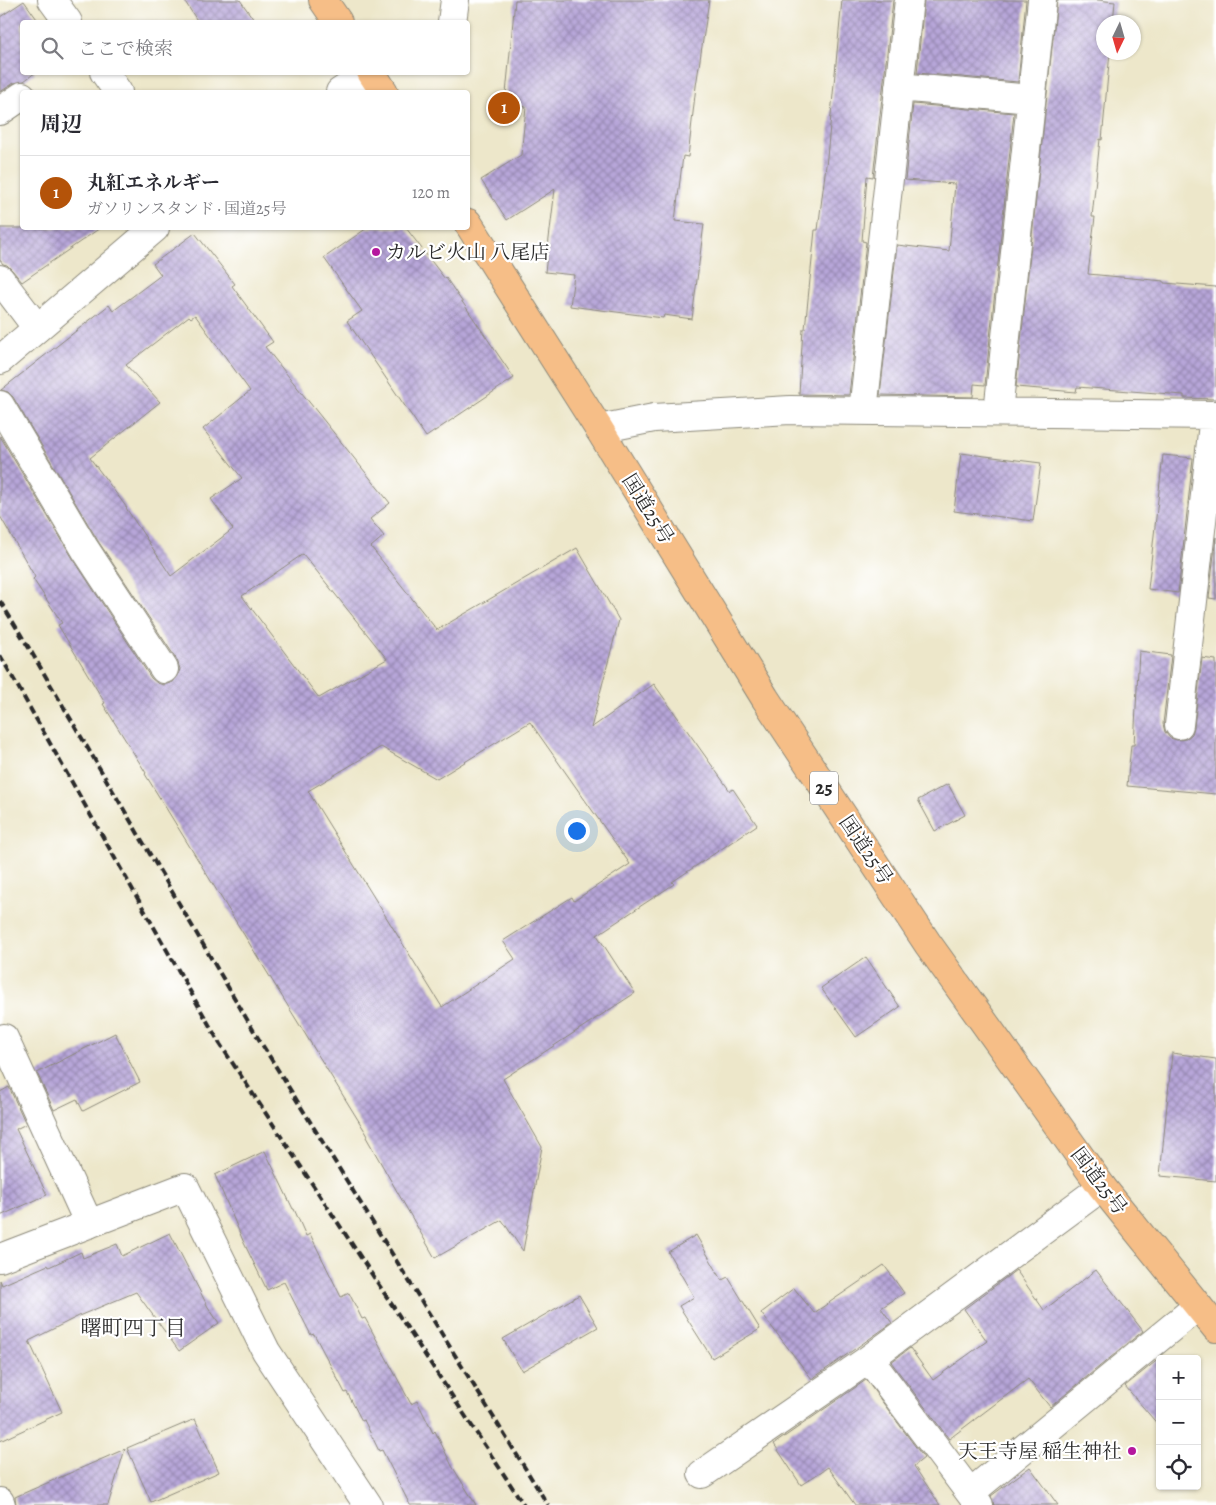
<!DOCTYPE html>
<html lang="ja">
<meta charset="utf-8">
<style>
:root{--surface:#fff;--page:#f2f2f3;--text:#2b2b33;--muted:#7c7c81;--line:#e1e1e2;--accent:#b45309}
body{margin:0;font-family:Alegreya,"Noto Serif JP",serif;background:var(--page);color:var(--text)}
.controls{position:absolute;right:15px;bottom:15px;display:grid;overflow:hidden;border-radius:5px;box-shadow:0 1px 4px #0004}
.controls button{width:45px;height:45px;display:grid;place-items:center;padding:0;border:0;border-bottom:1px solid var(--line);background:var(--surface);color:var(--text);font:25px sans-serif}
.compass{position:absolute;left:1096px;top:15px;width:45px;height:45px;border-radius:50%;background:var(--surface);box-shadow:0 1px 4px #0004;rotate:185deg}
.you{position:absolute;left:576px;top:830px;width:18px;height:18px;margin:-12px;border:4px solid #fff;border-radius:50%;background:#1a73e8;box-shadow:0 0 0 8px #1a73e833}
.badge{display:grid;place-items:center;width:32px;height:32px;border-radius:50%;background:var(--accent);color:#fff;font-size:16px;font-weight:700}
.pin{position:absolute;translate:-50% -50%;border:2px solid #fff;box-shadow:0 1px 5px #0006}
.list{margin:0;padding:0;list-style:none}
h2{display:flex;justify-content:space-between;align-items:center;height:65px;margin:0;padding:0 20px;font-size:21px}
h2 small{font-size:16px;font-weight:400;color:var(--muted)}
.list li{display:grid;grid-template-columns:32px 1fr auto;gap:15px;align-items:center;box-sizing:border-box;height:75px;padding:0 20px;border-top:1px solid var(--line)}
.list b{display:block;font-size:19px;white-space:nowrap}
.list p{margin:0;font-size:16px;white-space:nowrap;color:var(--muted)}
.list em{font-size:16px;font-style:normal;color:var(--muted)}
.icon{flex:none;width:28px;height:28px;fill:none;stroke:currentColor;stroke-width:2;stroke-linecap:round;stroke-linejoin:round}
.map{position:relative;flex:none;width:1216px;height:1505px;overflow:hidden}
.search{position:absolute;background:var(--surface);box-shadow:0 1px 4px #0004;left:20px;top:20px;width:450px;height:55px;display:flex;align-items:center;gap:12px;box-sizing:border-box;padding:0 18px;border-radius:5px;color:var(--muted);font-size:19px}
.panel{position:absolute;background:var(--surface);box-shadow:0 1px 4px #0004;left:20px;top:90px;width:450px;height:140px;border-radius:5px}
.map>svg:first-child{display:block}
.building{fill:url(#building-cross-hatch);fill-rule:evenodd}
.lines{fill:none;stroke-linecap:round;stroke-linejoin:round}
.minor-casing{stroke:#8c897a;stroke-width:30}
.tertiary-casing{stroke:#8c897a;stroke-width:30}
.trunk-casing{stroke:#8c897a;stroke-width:30}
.minor{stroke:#fff;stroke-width:28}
.tertiary{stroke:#fff;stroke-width:28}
.trunk{stroke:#f6be87;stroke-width:28}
.rail{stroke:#2b2b2b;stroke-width:4;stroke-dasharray:8 4;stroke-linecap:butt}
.poi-dot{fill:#b5179e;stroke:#fff;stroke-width:2}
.labels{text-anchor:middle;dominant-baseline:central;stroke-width:4.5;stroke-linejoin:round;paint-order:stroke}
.shield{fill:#fff;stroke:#6b6b6b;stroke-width:1}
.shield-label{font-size:19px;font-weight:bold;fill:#2b2b2b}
.poi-label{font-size:20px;fill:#2b2b2b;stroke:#fff;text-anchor:start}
.street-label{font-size:20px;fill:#2b2b2b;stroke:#fff}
.neighbourhood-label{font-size:21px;fill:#2b2b2b;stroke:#fff}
</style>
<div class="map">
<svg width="1216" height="1505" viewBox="0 0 1216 1505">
<defs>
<pattern id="building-cross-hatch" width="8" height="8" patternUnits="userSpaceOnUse" patternTransform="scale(1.25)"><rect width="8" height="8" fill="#b7a6d9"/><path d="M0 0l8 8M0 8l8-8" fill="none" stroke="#9587b0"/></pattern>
</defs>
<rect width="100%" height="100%" fill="#fff"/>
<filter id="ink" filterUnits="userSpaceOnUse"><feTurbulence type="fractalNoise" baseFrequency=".02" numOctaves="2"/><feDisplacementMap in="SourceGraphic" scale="10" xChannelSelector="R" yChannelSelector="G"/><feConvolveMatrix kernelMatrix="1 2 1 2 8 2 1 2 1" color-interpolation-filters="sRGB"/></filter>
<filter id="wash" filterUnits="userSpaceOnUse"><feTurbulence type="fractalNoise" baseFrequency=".0096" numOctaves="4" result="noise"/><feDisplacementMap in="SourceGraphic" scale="20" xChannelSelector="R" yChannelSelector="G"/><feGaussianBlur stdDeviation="1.12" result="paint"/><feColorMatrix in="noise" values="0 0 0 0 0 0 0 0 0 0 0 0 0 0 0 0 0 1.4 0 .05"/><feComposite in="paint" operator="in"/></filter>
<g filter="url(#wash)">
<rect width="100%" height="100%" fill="#ede7ca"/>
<g id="blocks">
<path class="building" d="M 184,0 L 240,0 L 254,20 L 251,22 L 198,22 Z
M 515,0 L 709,0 L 696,86 L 688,157 L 683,156 L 675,221 L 704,224 L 692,319 L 664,315 L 663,318 L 570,306 L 574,275 L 545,272 L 555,189 L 507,220 L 481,180 L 521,155 L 526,107 L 505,104 Z
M 842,0 L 893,0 L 873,177 L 867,176 L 862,241 L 866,242 L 849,395 L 799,394 L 803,329 L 805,329 L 815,230 L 818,230 L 827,157 Z
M 924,0 L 1026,0 L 1018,82 L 917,73 Z
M 1057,0 L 1097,0 L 1115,2 L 1113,22 L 1104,22 L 1104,52 L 1110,52 L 1102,140 L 1100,139 L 1092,217 L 1095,217 L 1088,274 L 1164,281 L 1164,283 L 1216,287 L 1216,399 L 1184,398 L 1184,395 L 1077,387 L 1076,392 L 1016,387 Z
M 24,1 L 39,22 L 22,22 L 22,72 L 36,72 L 24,81 L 14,83 L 0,92 L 0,17 Z
M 913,104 L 1014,113 L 985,385 L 974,384 L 973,397 L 880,395 L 897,245 L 949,251 L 955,184 L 905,180 Z
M 0,228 L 100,228 L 22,282 L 12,270 L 7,265 L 3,264 L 0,260 Z
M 367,228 L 406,228 L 445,279 L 446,278 L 514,378 L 426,437 L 347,321 L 362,311 L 324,258 Z
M 195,233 L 235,284 L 232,286 L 273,342 L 265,347 L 390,503 L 370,519 L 384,536 L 371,547 L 437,630 L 577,548 L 619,620 L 591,728 L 654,684 L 730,791 L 733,789 L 757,825 L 672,882 L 674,884 L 597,935 L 635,993 L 503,1079 L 542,1147 L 523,1251 L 502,1220 L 435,1258 L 366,1137 L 368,1136 L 145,774 L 146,773 L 103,704 L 105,703 L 58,625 L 62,623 L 33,579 L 35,577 L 0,516 L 0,436 L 72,557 L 151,678 L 157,683 L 164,685 L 173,682 L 178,676 L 180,669 L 177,660 L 98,541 L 13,397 L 8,392 L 1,390 L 109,305 L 113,311 L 161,275 L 153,264 ZM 195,315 L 250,391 L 203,429 L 242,478 L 211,499 L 233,529 L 171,576 L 126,508 L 127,508 L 90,458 L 160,402 L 126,365 L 189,316 L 191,318 ZM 303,554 L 387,659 L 319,698 L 242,596 ZM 530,722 L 630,864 L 574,901 L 572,897 L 503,941 L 515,959 L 442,1007 L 308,791 L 381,747 L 437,779 Z
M 961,453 L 1041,463 L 1033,521 L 954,511 Z
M 1163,455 L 1193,458 L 1178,593 L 1148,589 Z
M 1216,537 L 1216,599 L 1209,598 Z
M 1139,651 L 1171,655 L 1163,724 L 1165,732 L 1170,738 L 1177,740 L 1186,739 L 1192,734 L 1194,727 L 1202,658 L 1216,660 L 1216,794 L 1127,786 L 1131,745 L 1134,745 Z
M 948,784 L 965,815 L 935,831 L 918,800 Z
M 866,957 L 900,1007 L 856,1037 L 821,988 Z
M 115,1033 L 140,1082 L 83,1111 L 77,1099 L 54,1110 L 37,1073 Z
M 1172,1053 L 1216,1059 L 1216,1181 L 1160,1176 Z
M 9,1087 L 26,1124 L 16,1129 L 47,1195 L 0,1216 L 0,1092 Z
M 265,1151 L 293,1209 L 294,1209 L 306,1236 L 310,1234 L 341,1297 L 349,1293 L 362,1319 L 365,1318 L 411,1404 L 417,1401 L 433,1433 L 435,1431 L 452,1466 L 476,1505 L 410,1505 L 382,1450 L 379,1451 L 364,1420 L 362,1421 L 347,1392 L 345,1393 L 314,1334 L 311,1335 L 284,1282 L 267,1290 L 244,1243 L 215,1175 Z
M 170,1233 L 208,1307 L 219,1323 L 179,1351 L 136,1292 L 81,1315 L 29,1341 L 62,1412 L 0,1441 L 0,1280 L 2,1285 L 48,1265 L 49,1267 L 81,1252 L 83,1258 L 117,1244 L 122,1256 Z
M 696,1235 L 722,1280 L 728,1277 L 760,1329 L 712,1358 L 679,1306 L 694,1297 L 668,1252 Z
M 884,1265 L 904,1293 L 881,1308 L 892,1323 L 812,1379 L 761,1313 L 794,1288 L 814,1313 Z
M 1016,1270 L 1044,1310 L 1096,1270 L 1143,1331 L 1050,1407 L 1028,1379 L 949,1439 L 891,1362 L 910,1348 L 933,1380 L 987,1341 L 964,1309 Z
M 579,1295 L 598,1327 L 522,1371 L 503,1339 Z
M 1160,1358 L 1160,1427 L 1125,1386 Z
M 866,1380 L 924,1458 L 914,1466 L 940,1505 L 855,1505 L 828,1467 L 801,1485 L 774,1444 Z
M 195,1419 L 219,1472 L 151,1502 L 127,1448 Z
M 125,1449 L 108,1505 L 16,1505 L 15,1497 Z
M 1030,1467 L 1058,1505 L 994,1505 L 991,1496 Z"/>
</g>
</g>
<g filter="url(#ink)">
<use href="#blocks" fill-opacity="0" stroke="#8c897a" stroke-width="1"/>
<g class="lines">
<defs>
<path id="minor" d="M 52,0 L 68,22
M 452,22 L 455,0
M 104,72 L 118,92
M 899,87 L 1031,99
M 0,111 L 22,96
M 0,279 L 37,328
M 0,405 L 85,549 L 164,669
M 863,411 L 909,0
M 998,412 L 1042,0
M 599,429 L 654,418 L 790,410 L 1216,415
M 1179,725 L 1214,415
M 0,1040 L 4,1038 L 89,1224
M 0,1258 L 185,1187 L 266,1351 L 368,1505
M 869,1359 L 979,1505
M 702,1474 L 869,1359 L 1102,1187
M 970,1493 L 1198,1306
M 0,1502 L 1,1505"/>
<path id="tertiary" d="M 340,92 L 371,72
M 0,360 L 155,228"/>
<path id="trunk" d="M 323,0 L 338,22
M 371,72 L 384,92
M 468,223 L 599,429 L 765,698 L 928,944 L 1102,1187 L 1216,1328"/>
</defs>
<use href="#minor" class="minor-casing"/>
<use href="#tertiary" class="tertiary-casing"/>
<use href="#trunk" class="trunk-casing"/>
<use href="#minor" class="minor"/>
<use href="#tertiary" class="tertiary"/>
<use href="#trunk" class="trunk"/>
<path class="rail" d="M 0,601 L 29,648 L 255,1033 L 548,1505
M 0,655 L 220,1044 L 524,1505"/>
</g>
</g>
<g class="poi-dot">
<circle cx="376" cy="252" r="5"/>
<circle cx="1132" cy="1451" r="5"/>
</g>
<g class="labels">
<rect class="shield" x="810" y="771.5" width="28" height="33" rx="4"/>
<g class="shield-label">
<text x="824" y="788">25</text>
</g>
<g class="poi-label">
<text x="386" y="252">カルビ火山 八尾店</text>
<text x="1122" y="1451" text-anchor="end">天王寺屋 稲生神社</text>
</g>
<g class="street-label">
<text transform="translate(648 509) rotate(58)">国道25号</text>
<text transform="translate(866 850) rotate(56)">国道25号</text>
<text transform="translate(1099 1181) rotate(53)">国道25号</text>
</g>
<g class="neighbourhood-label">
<text x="133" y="1328">曙町四丁目</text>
</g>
</g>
</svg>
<div class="controls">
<button>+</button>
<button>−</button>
<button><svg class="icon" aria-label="locate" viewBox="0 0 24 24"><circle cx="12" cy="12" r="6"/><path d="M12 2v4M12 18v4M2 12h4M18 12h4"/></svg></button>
</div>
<svg class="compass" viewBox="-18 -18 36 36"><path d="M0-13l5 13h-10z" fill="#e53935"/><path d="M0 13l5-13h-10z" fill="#7c7c81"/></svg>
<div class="you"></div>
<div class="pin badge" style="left:504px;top:108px">1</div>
<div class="search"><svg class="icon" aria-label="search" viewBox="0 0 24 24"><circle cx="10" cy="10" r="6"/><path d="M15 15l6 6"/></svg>ここで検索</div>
<section class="panel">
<h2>周辺<small></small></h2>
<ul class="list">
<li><span class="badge">1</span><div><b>丸紅エネルギー</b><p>ガソリンスタンド · 国道25号</p></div><em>120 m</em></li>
</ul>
</section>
</div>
